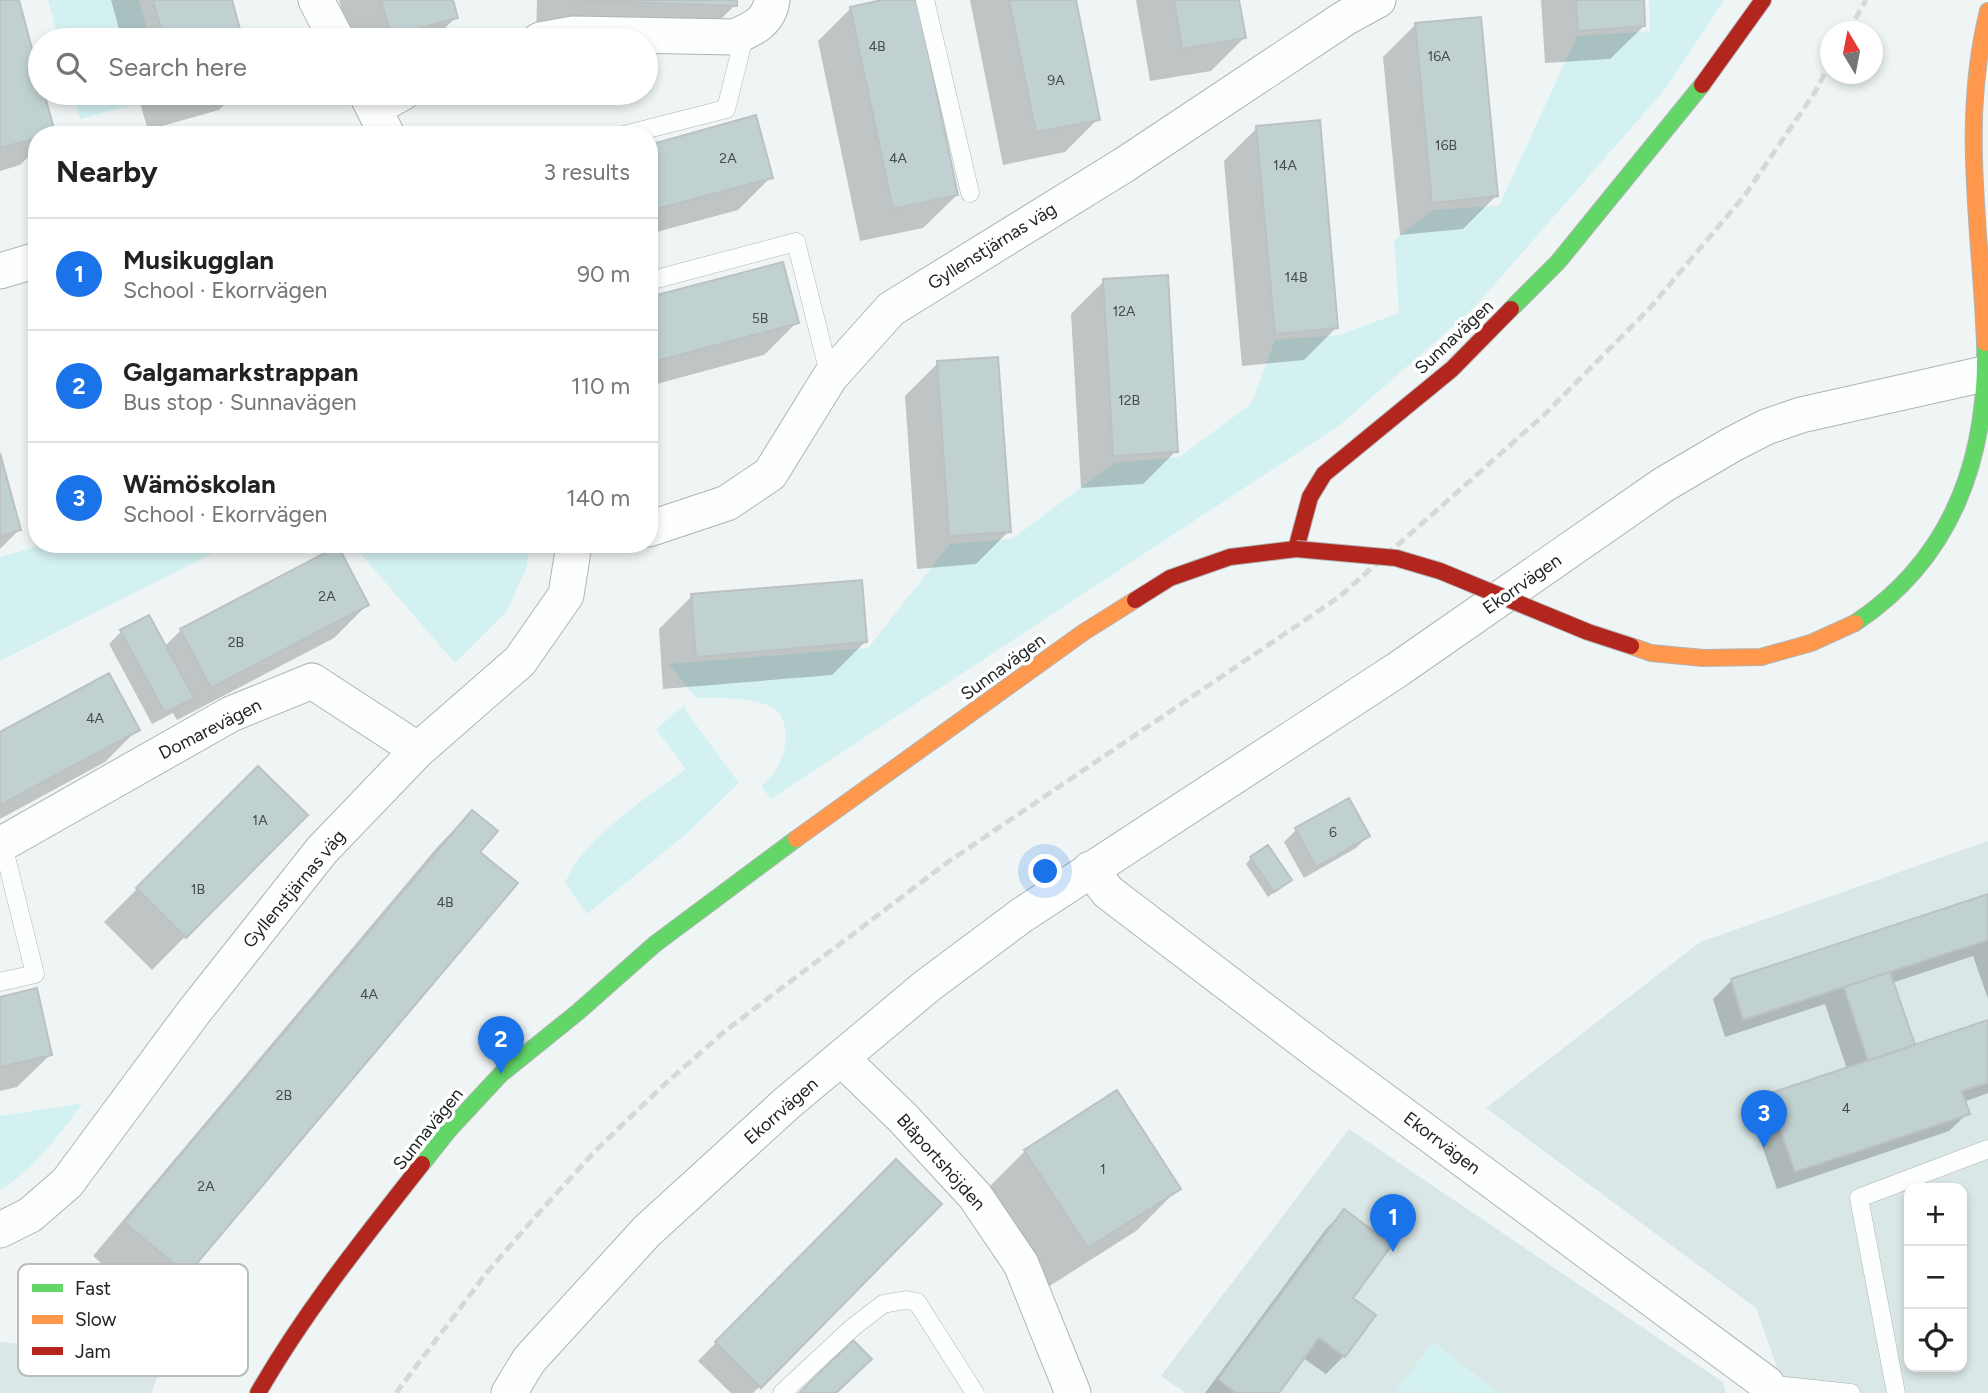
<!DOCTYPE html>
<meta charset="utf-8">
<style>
:root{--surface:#fff;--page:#f6f6f6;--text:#222;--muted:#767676;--line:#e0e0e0;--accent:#1a73e8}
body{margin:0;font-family:Figtree,sans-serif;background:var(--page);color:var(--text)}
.controls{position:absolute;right:21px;bottom:21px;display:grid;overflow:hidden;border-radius:14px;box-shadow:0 4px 10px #0003}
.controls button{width:63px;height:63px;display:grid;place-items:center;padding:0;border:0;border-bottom:2px solid var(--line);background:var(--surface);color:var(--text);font:35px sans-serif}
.compass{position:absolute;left:1820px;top:21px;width:63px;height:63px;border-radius:50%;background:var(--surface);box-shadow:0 4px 10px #0003;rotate:350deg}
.you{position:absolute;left:1046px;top:872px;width:24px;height:24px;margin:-18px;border:5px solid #fff;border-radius:50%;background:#1a73e8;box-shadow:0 0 0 10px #1a73e833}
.badge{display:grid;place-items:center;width:46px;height:46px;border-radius:50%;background:var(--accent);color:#fff;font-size:23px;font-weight:700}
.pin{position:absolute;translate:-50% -58px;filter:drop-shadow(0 2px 4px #0008)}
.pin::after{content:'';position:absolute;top:37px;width:24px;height:21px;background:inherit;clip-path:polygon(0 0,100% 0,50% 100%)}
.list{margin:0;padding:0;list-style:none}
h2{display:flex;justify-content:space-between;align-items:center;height:91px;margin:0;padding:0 28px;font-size:30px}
h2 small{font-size:23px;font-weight:400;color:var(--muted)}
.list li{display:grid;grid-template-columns:46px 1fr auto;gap:21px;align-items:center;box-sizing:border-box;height:112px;padding:0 28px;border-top:2px solid var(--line)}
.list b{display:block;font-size:26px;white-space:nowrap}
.list p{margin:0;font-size:23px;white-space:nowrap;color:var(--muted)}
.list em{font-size:23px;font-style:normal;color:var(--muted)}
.icon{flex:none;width:38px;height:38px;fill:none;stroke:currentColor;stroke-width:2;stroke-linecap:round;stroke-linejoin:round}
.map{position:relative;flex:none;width:1988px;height:1393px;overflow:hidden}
.search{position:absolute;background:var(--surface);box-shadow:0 4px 10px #0003;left:28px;top:28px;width:630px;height:77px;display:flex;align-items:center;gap:18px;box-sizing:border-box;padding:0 24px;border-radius:38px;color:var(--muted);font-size:26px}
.panel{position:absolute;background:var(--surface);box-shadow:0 4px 10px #0003;left:28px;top:126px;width:630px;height:427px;border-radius:28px}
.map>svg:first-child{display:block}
.built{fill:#dae7e7;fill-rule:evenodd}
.green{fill:#d4f1f1}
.shadow{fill:#0003}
.building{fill:#c1d1d1;stroke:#bcc1c1;stroke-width:2}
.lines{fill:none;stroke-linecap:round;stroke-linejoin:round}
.lane-casing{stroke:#b0b4b4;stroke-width:19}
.street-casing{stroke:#b0b4b4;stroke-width:37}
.fast-casing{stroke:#b0b4b4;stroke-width:18}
.slow-casing{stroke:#b0b4b4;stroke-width:18}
.jam-casing{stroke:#b0b4b4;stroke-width:18}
.lane{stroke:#fdfefe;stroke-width:18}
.street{stroke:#fdfefe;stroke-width:35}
.fast{stroke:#63d668;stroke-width:16}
.slow{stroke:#ff974d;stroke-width:16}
.jam{stroke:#b3261e;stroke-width:16}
.rail{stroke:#d7d9d9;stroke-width:5;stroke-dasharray:10 5;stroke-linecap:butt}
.slow-bridge-casing{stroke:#b0b4b4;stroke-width:18;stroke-linecap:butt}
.jam-bridge-casing{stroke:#b0b4b4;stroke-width:18;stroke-linecap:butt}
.slow-bridge{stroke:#ff974d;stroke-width:16}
.jam-bridge{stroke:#b3261e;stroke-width:16}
.labels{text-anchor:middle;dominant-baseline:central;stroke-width:7;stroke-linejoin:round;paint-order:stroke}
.number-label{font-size:14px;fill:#454d4d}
.street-label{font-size:18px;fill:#1c2121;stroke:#fff}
.key{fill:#fff;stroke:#bbbcbc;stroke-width:2}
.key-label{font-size:19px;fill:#1c2121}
</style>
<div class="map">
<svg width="1988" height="1393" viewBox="0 0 1988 1393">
<rect width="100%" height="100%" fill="#eff5f5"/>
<path class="built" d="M 1988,841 L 1988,1393 L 1786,1393 L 1756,1308 L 1486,1108 L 1700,942 ZM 1909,1188 L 1962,1188 L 1962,1367 L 1909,1367 Z
M 1349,1129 L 1723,1382 L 1726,1393 L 1186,1393 L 1161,1376 Z
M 0,1342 L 165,1360 L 151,1393 L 0,1393 Z"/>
<path class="green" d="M 48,0 L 139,0 L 150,40 L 59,40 Z
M 1649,0 L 1724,0 L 1666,88 L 1474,308 L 1340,425 L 771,799 L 761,786 C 774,775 783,762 785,744 C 786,734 786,722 779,713 C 767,697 715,697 696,698 L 669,664 L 868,648 L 950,544 L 1012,539 L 1114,463 L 1179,457 L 1251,404 L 1275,340 L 1339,335 L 1399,313 L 1394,240 L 1433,210 L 1499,206 L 1577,36 L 1650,31 Z
M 73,93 L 165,93 L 165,96 L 80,119 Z
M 45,544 L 231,544 L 0,661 L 0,557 Z
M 352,544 L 529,544 L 527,567 L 506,612 L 455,663 Z
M 684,705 L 688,714 L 739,783 L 684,836 L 587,914 L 565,883 C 583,837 647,798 686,769 L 656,729 Z
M 83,1103 C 58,1136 35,1169 0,1190 L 0,1116 Z
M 1433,1342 L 1499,1393 L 1396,1391 Z"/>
<path class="shadow" d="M 0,0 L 17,0 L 40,85 L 40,93 L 42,93 L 53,132 L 50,135 L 37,135 L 37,148 L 20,165 L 0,171 Z
M 111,0 L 230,0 L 241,40 L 122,40 Z
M 339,0 L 451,0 L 456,17 L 433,40 L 350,40 Z
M 537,0 L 735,0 L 735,5 L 702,38 L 536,34 Z
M 891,0 L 916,0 L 957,195 L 923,228 L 860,241 L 818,41 L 851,8 Z
M 970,0 L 1074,0 L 1098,119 L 1065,152 L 1003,165 Z
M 1136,0 L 1238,0 L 1244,38 L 1211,71 L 1150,81 Z
M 1541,0 L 1642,0 L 1644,26 L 1610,59 L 1545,63 Z
M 1416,24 L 1496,196 L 1463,229 L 1400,235 L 1383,57 Z
M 137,93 L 236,93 L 219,110 L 148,130 Z
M 1257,128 L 1337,327 L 1304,360 L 1242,366 L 1224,161 Z
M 649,147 L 771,177 L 738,210 L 649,234 Z
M 1104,281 L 1176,451 L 1143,484 L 1081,488 L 1071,314 Z
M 649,299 L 797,322 L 764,355 L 649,386 Z
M 938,363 L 1009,531 L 976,564 L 917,569 L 905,396 Z
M 0,459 L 19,530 L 0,549 Z
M 692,596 L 865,642 L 832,675 L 663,689 L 659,629 Z
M 367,605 L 334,638 L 177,720 L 173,713 L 152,724 L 109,644 L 121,632 L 164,647 L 181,630 Z
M 138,729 L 105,762 L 0,819 L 0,734 Z
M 258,768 L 305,815 L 152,970 L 104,922 Z
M 1348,801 L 1368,836 L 1356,848 L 1304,878 L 1284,842 L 1296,830 Z
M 472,812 L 186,1274 L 153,1307 L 93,1256 L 439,845 Z
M 1251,858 L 1290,880 L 1268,897 L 1246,864 Z
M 1988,896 L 1988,999 L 1973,956 L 1892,983 L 1913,1047 L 1988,1022 L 1988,1093 L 1964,1102 L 1968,1113 L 1949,1131 L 1777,1189 L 1751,1114 L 1769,1095 L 1847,1069 L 1825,1004 L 1725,1037 L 1713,999 L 1731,981 Z
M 0,999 L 51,1054 L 17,1087 L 0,1091 Z
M 1025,1151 L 1179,1188 L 1136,1231 L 1045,1289 L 983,1193 Z
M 896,1161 L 940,1204 L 753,1393 L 731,1393 L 698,1361 Z
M 1344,1211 L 1350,1299 L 1374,1316 L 1344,1356 L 1326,1374 L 1303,1358 L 1277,1393 L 1205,1393 L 1326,1229 Z"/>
<path class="building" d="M 0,0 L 19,0 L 40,79 L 40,93 L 44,93 L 55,132 L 37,135 L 37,138 L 0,148 Z
M 153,0 L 232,0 L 243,40 L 164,40 Z
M 381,0 L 453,0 L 458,18 L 391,36 Z
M 569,0 L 737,0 L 737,6 Z
M 882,0 L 917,0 L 958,195 L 893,209 L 850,7 Z
M 1009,0 L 1076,0 L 1100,120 L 1036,132 Z
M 1174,0 L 1239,0 L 1246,38 L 1182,49 Z
M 1576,0 L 1644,0 L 1645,26 L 1578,31 Z
M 1481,17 L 1498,196 L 1432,203 L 1415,23 Z
M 756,115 L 773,178 L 649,211 L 649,145 Z
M 1320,120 L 1338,328 L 1275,334 L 1256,126 Z
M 783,262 L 799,323 L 649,363 L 649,297 Z
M 1168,275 L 1178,452 L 1113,456 L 1103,279 Z
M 998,357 L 1011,532 L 949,536 L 937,361 Z
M 0,453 L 21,530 L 0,536 Z
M 338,546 L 369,605 L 211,688 L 180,629 Z
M 862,580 L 867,642 L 696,657 L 691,594 Z
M 149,615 L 194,698 L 165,713 L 120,630 Z
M 109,673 L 140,730 L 0,805 L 0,732 Z
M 258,766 L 308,815 L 186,938 L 136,888 Z
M 1349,798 L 1370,836 L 1316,867 L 1295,828 Z
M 472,810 L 498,831 L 480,852 L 518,883 L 187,1275 L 124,1222 Z
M 1268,845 L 1292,880 L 1274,892 L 1250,857 Z
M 1988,894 L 1988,940 L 1743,1020 L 1731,979 Z
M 1890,972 L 1915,1045 L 1868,1061 L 1844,987 Z
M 37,988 L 52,1055 L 0,1067 L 0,997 Z
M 1988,1020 L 1988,1083 L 1962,1091 L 1970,1114 L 1795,1172 L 1768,1094 Z
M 1117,1090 L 1181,1189 L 1088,1248 L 1024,1150 Z
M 896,1159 L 942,1204 L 761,1388 L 715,1342 Z
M 1344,1209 L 1392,1245 L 1353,1298 L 1376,1315 L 1345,1357 L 1319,1338 L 1279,1393 L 1236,1393 L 1218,1379 Z
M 853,1340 L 872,1359 L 836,1393 L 799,1393 Z"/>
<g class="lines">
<defs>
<path id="lane" d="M 925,0 L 970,193
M 624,135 L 726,109 L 745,33
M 649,281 L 796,242 L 830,377
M 0,982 L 35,974 L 3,845
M 1767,1384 L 1851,1393
M 782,1393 L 852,1328 L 883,1304 L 906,1300 L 917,1302 L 975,1393
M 1896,1393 L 1859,1198 L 1988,1149"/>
<path id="street" d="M 316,0 L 337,40
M 540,40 L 573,34 L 734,37 C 753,29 769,22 772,0
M 366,93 L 387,135
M 374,108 L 402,93
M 0,271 L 37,260
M 649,529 L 727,503 L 770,474 L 830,377 L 891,309 L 1124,165 L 1345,18 L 1378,0
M 0,845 L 231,714 L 312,681 L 418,750
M 1090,869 L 1108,892 L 1322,1055 L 1767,1384 L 1770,1393
M 842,1059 L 903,1118 L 975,1196 L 1021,1264 L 1073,1393
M 0,1230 L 30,1215 L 67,1183 L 193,1013 L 322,850 L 418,750 L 520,661 L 566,595 L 574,544
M 509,1393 L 529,1360 L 647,1231 L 786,1104 L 927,986 L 1022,915 L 1397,670 L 1663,485 L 1731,445 L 1766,427 L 1801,415 L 1988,373"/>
<path id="fast" d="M 1511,309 L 1558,262 L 1702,85
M 1855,623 C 1953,558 1988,457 1985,343
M 422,1164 L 449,1130 L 501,1074 L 578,1012 L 655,944 L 796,839"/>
<path id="slow" d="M 1985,343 C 1981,229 1960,125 1988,11
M 796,839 L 1084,632 L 1135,600"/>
<path id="jam" d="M 1702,85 L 1763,0
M 1135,600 L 1170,578 L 1230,557 L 1296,549 L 1310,497 L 1324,474 L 1452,369 L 1511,309
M 258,1393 C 305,1311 364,1238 422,1164"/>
</defs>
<use href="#lane" class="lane-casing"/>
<use href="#street" class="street-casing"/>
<use href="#fast" class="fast-casing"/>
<use href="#slow" class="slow-casing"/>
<use href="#jam" class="jam-casing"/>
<use href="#lane" class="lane"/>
<use href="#street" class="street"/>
<use href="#fast" class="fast"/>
<use href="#slow" class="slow"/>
<use href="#jam" class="jam"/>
<path class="rail" d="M 1848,32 L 1866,0
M 396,1393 L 488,1271 L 536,1216 L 596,1150 L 666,1083 L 725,1031 L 948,862 L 1339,597 L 1544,415 L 1649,309 L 1745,195 L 1815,92 L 1830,63"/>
<defs>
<path id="slow-bridge" d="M 1631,646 L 1651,653 L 1703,658 L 1761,657 L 1811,643 L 1855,623"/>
<path id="jam-bridge" d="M 1296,549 L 1396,558 L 1440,571 L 1588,632 L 1631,646"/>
</defs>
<use href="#slow-bridge" class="slow-bridge-casing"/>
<use href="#jam-bridge" class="jam-bridge-casing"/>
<use href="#slow-bridge" class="slow-bridge"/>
<use href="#jam-bridge" class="jam-bridge"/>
</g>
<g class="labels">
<g class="number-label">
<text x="877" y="46">4B</text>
<text x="1439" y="56">16A</text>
<text x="1056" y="80">9A</text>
<text x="1446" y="145">16B</text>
<text x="728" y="158">2A</text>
<text x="898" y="158">4A</text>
<text x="1285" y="165">14A</text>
<text x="1296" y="277">14B</text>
<text x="1124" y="311">12A</text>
<text x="760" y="318">5B</text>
<text x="1129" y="400">12B</text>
<text x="327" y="596">2A</text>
<text x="236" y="642">2B</text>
<text x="95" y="718">4A</text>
<text x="260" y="820">1A</text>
<text x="1333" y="832">6</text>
<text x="198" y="889">1B</text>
<text x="445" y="902">4B</text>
<text x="369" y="994">4A</text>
<text x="284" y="1095">2B</text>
<text x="1846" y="1108">4</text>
<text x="1103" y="1169">1</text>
<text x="206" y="1186">2A</text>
</g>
<g class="street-label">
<text transform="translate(992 246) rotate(-32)">Gyllenstjärnas väg</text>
<text transform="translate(1454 337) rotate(-43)">Sunnavägen</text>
<text transform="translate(1522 584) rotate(-35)">Ekorrvägen</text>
<text transform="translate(1003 667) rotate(-36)">Sunnavägen</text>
<text transform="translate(210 729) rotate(-27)">Domarevägen</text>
<text transform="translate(294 889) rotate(-50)">Gyllenstjärnas väg</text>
<text transform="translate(781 1111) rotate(-41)">Ekorrvägen</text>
<text transform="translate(428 1129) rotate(-51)">Sunnavägen</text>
<text transform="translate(1442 1143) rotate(37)">Ekorrvägen</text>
<text transform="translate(941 1162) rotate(48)">Blåportshöjden</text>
</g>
</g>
<rect x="18" y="1264" width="230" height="112" rx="10" class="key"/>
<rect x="32" y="1284" width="31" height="8" fill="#63d668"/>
<rect x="32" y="1315" width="31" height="9" fill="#ff974d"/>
<rect x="32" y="1347" width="31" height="8" fill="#b3261e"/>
<g class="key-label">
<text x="75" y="1295">Fast</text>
<text x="75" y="1326">Slow</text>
<text x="75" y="1358">Jam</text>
</g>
</svg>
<div class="controls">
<button>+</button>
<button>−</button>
<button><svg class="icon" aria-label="locate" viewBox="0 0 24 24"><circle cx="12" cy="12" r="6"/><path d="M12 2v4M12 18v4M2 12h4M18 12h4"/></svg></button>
</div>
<svg class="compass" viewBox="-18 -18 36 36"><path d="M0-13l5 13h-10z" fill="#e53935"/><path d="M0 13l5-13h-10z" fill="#767676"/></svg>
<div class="you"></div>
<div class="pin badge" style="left:1393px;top:1252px">1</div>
<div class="pin badge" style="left:501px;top:1074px">2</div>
<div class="pin badge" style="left:1764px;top:1148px">3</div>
<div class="search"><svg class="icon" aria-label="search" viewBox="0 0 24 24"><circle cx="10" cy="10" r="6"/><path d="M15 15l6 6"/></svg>Search here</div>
<section class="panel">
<h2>Nearby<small>3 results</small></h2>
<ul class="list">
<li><span class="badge">1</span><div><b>Musikugglan</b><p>School · Ekorrvägen</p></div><em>90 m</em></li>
<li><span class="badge">2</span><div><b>Galgamarkstrappan</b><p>Bus stop · Sunnavägen</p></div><em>110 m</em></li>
<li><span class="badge">3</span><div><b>Wämöskolan</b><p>School · Ekorrvägen</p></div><em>140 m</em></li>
</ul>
</section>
</div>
